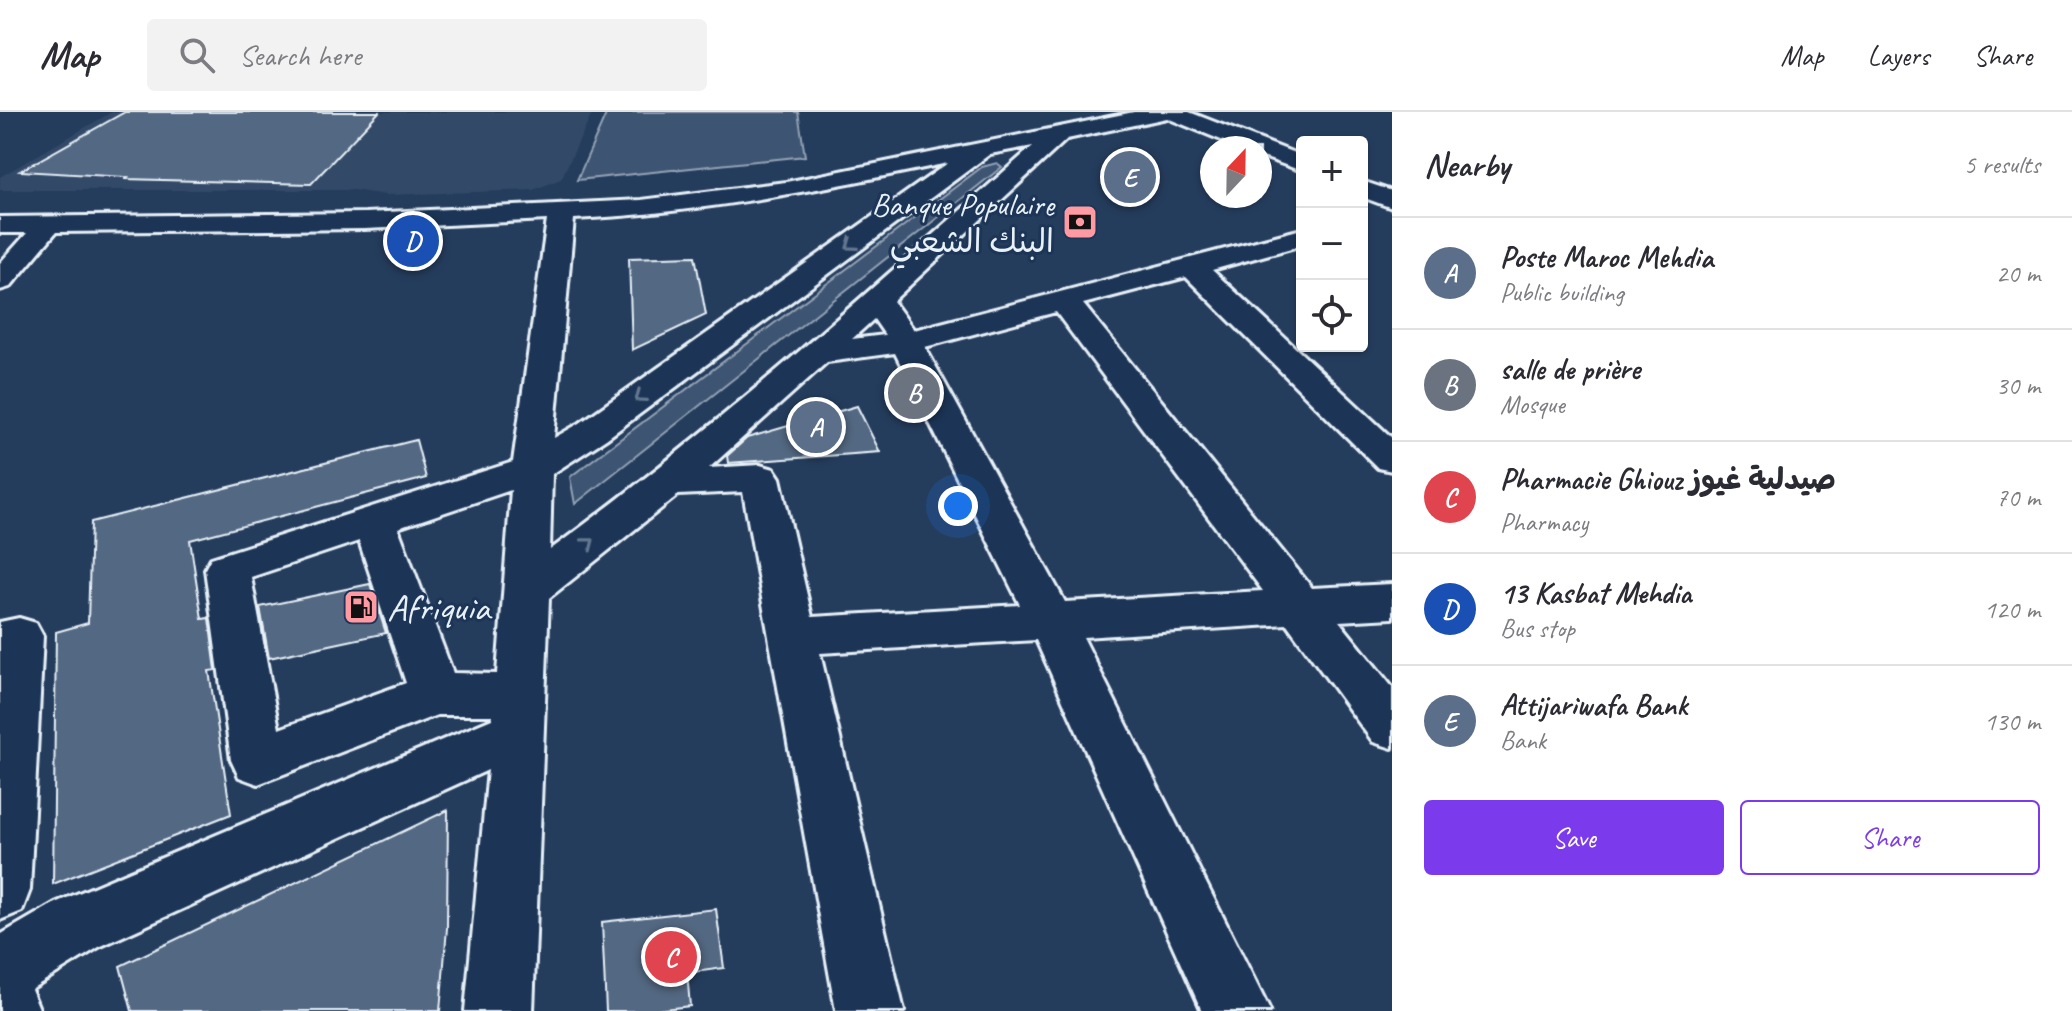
<!DOCTYPE html>
<meta charset="utf-8">
<style>
:root{--surface:#fff;--page:#f2f2f3;--text:#2b2b33;--muted:#7c7c81;--line:#e1e1e2;--accent:#7c3aed}
body{margin:0;font-family:Caveat,"Playpen Sans Arabic",sans-serif;background:var(--page);color:var(--text)}
.controls{position:absolute;right:24px;top:24px;display:grid;overflow:hidden;border-radius:8px;box-shadow:0 2px 6px #0004}
.controls button{width:72px;height:72px;display:grid;place-items:center;padding:0;border:0;border-bottom:2px solid var(--line);background:var(--surface);color:var(--text);font:40px sans-serif}
.compass{position:absolute;left:1200px;top:24px;width:72px;height:72px;border-radius:50%;background:var(--surface);box-shadow:0 2px 6px #0004;rotate:22deg}
.you{position:absolute;left:958px;top:394px;width:28px;height:28px;margin:-20px;border:6px solid #fff;border-radius:50%;background:#1a73e8;box-shadow:0 0 0 12px #1a73e833}
.badge{display:grid;place-items:center;width:52px;height:52px;border-radius:50%;background:var(--accent);color:#fff;font-size:26px;font-weight:700}
.pin{position:absolute;translate:-50% -50%;border:4px solid #fff;box-shadow:0 2px 8px #0006}
.list{margin:0;padding:0;list-style:none}
h2{display:flex;justify-content:space-between;align-items:center;height:104px;margin:0;padding:0 32px;font-size:34px}
h2 small{font-size:26px;font-weight:400;color:var(--muted)}
.list li{display:grid;grid-template-columns:52px 1fr auto;gap:24px;align-items:center;box-sizing:border-box;height:112px;padding:0 32px;border-top:2px solid var(--line)}
.list b{display:block;font-size:30px;white-space:nowrap}
.list p{margin:0;font-size:26px;white-space:nowrap;color:var(--muted)}
.list em{font-size:26px;font-style:normal;color:var(--muted)}
.actions{display:flex;gap:16px;padding:24px 32px}
.actions a{flex:1;padding:18px 0;border:2px solid var(--accent);border-radius:8px;text-align:center;font-size:28px;color:var(--accent)}
.actions .main{background:var(--accent);color:#fff}
.icon{flex:none;width:44px;height:44px;fill:none;stroke:currentColor;stroke-width:2;stroke-linecap:round;stroke-linejoin:round}
.map{position:relative;flex:none;width:1392px;height:899px;overflow:hidden}
header{display:flex;align-items:center;gap:48px;box-sizing:border-box;height:112px;padding:0 40px;background:var(--surface);border-bottom:2px solid var(--line)}
header strong{font-size:38px}
nav{display:flex;gap:44px;margin-inline-start:auto;font-size:28px}
.search{width:560px;height:72px;background:var(--page);display:flex;align-items:center;gap:20px;box-sizing:border-box;padding:0 28px;border-radius:8px;color:var(--muted);font-size:30px}
main{display:flex}
aside{flex:1;background:var(--surface)}
.map>svg:first-child{display:block}
.built{fill:#334a68}
.green{fill:#3e5472;stroke:#93a2b5;stroke-width:2}
.building{fill:#536782;stroke:#e8f1f8;stroke-width:2}
.lines{fill:none;stroke-linecap:round;stroke-linejoin:round}
.minor-casing{stroke:#e8f1f8;stroke-width:6}
.minor{fill:#1d3557;fill-rule:evenodd}
.oneway{stroke:#64778f}
.labels{text-anchor:middle;dominant-baseline:central;stroke-width:6;stroke-linejoin:round;paint-order:stroke}
.far-poi-label{font-size:32px;fill:#e8f1f8;stroke:#1d3557;text-anchor:end}
.poi-label{font-size:38px;fill:#e8f1f8;stroke:#1d3557;text-anchor:start}
</style>
<header>
<strong>Map</strong>
<div class="search"><svg class="icon" aria-label="search" viewBox="0 0 24 24"><circle cx="10" cy="10" r="6"/><path d="M15 15l6 6"/></svg>Search here</div>
<nav><a>Map</a><a>Layers</a><a>Share</a></nav>
</header>
<main>
<div class="map">
<svg width="1392" height="899" viewBox="0 0 1392 899">
<rect width="100%" height="100%" fill="#253d5d"/>
<filter id="ink" filterUnits="userSpaceOnUse"><feTurbulence type="fractalNoise" baseFrequency=".0125" numOctaves="2"/><feDisplacementMap in="SourceGraphic" scale="16" xChannelSelector="R" yChannelSelector="G"/><feConvolveMatrix kernelMatrix="1 2 1 2 8 2 1 2 1" color-interpolation-filters="sRGB"/></filter>
<g filter="url(#ink)">
<path class="built" d="M 112,0 L 593,0 L 561,67 L 533,78 L 386,83 L 353,78 L 0,78 L 0,65 Z"/>
<path class="green" d="M 607,0 L 798,0 L 805,44 L 577,68 Z
M 997,51 L 1002,55 L 575,392 L 570,365 L 982,55 Z"/>
<path class="building" d="M 125,0 L 379,0 L 311,72 L 126,67 L 128,65 L 20,59 Z
M 695,144 L 706,203 L 632,238 L 629,146 Z
M 857,294 L 880,340 L 728,351 L 727,344 L 747,326 Z
M 416,328 L 426,366 L 190,428 L 202,507 L 209,506 L 216,558 L 209,559 L 231,702 L 53,772 L 56,520 L 88,511 L 91,410 Z
M 370,472 L 386,521 L 269,546 L 260,495 Z
M 448,698 L 447,816 L 440,899 L 132,899 L 120,854 Z
M 716,797 L 724,856 L 687,861 L 690,894 L 646,899 L 606,899 L 602,810 Z"/>
<g class="lines">
<defs>
<path id="minor" d="M 1134,0 L 1189,0 L 1302,44 L 1302,59 L 1260,44 L 1260,36 L 1241,36 L 1167,6 L 1067,27 L 893,189 L 914,218 L 1302,117 L 1302,133 L 1212,158 L 1392,326 L 1392,359 L 1378,356 L 1186,165 L 1083,192 L 1312,476 L 1392,472 L 1392,506 L 1339,509 L 1392,575 L 1392,636 L 1373,630 L 1287,512 L 1083,525 L 1270,899 L 1202,899 L 1036,528 L 820,541 L 904,899 L 836,899 L 743,380 L 678,383 L 549,486 L 533,899 L 465,899 L 488,658 L 99,835 L 31,877 L 40,899 L 0,899 L 0,823 L 55,791 L 492,607 L 493,603 L 437,603 L 258,672 L 239,665 L 231,648 L 205,457 L 211,446 L 513,350 L 547,108 L 365,117 L 56,120 L 10,175 L 0,178 L 0,151 L 27,121 L 0,121 L 0,105 L 365,101 L 641,88 L 786,70 ZM 1033,34 C 876,173 720,314 550,438 L 552,362 L 606,327 L 990,42 ZM 948,51 L 580,311 L 554,326 L 574,107 C 701,101 824,77 948,51 ZM 1056,200 L 1263,479 L 1065,490 L 925,235 ZM 874,207 L 885,223 L 852,227 ZM 895,241 L 1020,493 L 812,505 L 780,366 L 774,357 L 760,353 L 709,356 L 827,250 ZM 511,378 L 497,562 L 453,561 L 398,416 ZM 359,429 L 406,571 L 279,617 L 251,465 Z
M 1362,69 L 1392,79 L 1392,96 L 1362,85 Z
M 19,506 L 36,511 L 43,524 L 30,778 L 22,799 L 0,808 L 0,510 Z"/>
</defs>
<use href="#minor" class="minor-casing"/>
<use href="#minor" class="minor"/>
</g>
<defs><path id="oneway-chevron" d="M-2-3.5L2.5 0L-2 3.5" fill="none" stroke-width="1.6" stroke-linecap="round" stroke-linejoin="round" transform="scale(2)"/></defs>
<g class="oneway">
<use href="#oneway-chevron" transform="translate(851 133) rotate(144)"/>
<use href="#oneway-chevron" transform="translate(640 285) rotate(144)"/>
<use href="#oneway-chevron" transform="translate(589 431) rotate(-38)"/>
</g>
</g>
<defs>
<symbol id="bank-square" viewBox="-11 -11 22 22"><rect x="-9" y="-9" width="18" height="18" rx="4" fill="#ff9aa2" stroke="#1d3557"/><path d="M-6-4H6V4H-6ZM0-2.3a2.3 2.3 0 1 0 0 4.6a2.3 2.3 0 1 0 0-4.6Z" fill="#111"/></symbol>
<symbol id="fuel-square" viewBox="-11 -11 22 22"><rect x="-9" y="-9" width="18" height="18" rx="4" fill="#ff9aa2" stroke="#1d3557"/><path d="M-5.5-6h7V0h2V4h1.3V-2.5L3-4.5l.8-.8L6-3V5H2.5V1h-1V6h-7ZM-4.2-4.7v3.2H.2V-4.7Z" fill="#111"/></symbol>
</defs>
<g fill-rule="evenodd">
<use href="#bank-square" x="1060" y="90" width="40" height="40"/>
<use href="#fuel-square" x="341" y="475" width="40" height="40"/>
</g>
<g class="labels">
<g class="far-poi-label">
<text x="1054" y="92">Banque Populaire<tspan x="1054" dy="37">البنك الشعبي</tspan></text>
</g>
<g class="poi-label">
<text x="387" y="495">Afriquia</text>
</g>
</g>
</svg>
<div class="controls">
<button>+</button>
<button>−</button>
<button><svg class="icon" aria-label="locate" viewBox="0 0 24 24"><circle cx="12" cy="12" r="6"/><path d="M12 2v4M12 18v4M2 12h4M18 12h4"/></svg></button>
</div>
<svg class="compass" viewBox="-18 -18 36 36"><path d="M0-13l5 13h-10z" fill="#e53935"/><path d="M0 13l5-13h-10z" fill="#7c7c81"/></svg>
<div class="you"></div>
<div class="pin badge" style="left:816px;top:315px;background:#5c6f8a">A</div>
<div class="pin badge" style="left:914px;top:281px;background:#6b7280">B</div>
<div class="pin badge" style="left:671px;top:845px;background:#e0444e">C</div>
<div class="pin badge" style="left:413px;top:129px;background:#1a4fb4">D</div>
<div class="pin badge" style="left:1130px;top:65px;background:#5c6f8a">E</div>
</div>
<aside>
<h2>Nearby<small>5 results</small></h2>
<ul class="list">
<li><span class="badge" style="background:#5c6f8a">A</span><div><b>Poste Maroc Mehdia</b><p>Public building</p></div><em>20 m</em></li>
<li><span class="badge" style="background:#6b7280">B</span><div><b>salle de prière</b><p>Mosque</p></div><em>30 m</em></li>
<li><span class="badge" style="background:#e0444e">C</span><div><b>Pharmacie Ghiouz صيدلية غيوز</b><p>Pharmacy</p></div><em>70 m</em></li>
<li><span class="badge" style="background:#1a4fb4">D</span><div><b>13 Kasbat Mehdia</b><p>Bus stop</p></div><em>120 m</em></li>
<li><span class="badge" style="background:#5c6f8a">E</span><div><b>Attijariwafa Bank</b><p>Bank</p></div><em>130 m</em></li>
</ul>
<div class="actions"><a class="main">Save</a><a>Share</a></div>
</aside>
</main>
